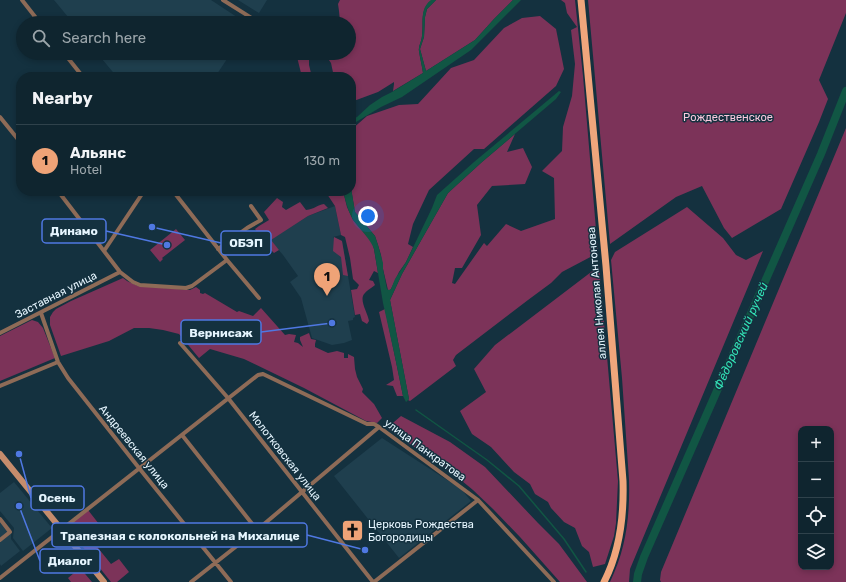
<!DOCTYPE html>
<meta charset="utf-8">
<style>
:root{--surface:#0f252f;--page:#182d37;--text:#f1f3f6;--muted:#9ba5aa;--line:#2f424b;--accent:#efa377}
body{margin:0;font-family:Rubik,sans-serif;background:var(--page);color:var(--text)}
.controls{position:absolute;right:12px;bottom:12px;display:grid;overflow:hidden;border-radius:8px;box-shadow:0 2px 6px #0003}
.controls button{width:36px;height:36px;display:grid;place-items:center;padding:0;border:0;border-bottom:1px solid var(--line);background:var(--surface);color:var(--text);font:20px sans-serif}
.you{position:absolute;left:368px;top:216px;width:14px;height:14px;margin:-10px;border:3px solid #fff;border-radius:50%;background:#1a73e8;box-shadow:0 0 0 6px #1a73e833}
.badge{display:grid;place-items:center;width:26px;height:26px;border-radius:50%;background:var(--accent);color:#111;font-size:13px;font-weight:700}
.pin{position:absolute;translate:-50% -33px;filter:drop-shadow(0 1px 2px #0008)}
.pin::after{content:'';position:absolute;top:21px;width:14px;height:12px;background:inherit;clip-path:polygon(0 0,100% 0,50% 100%)}
.list{margin:0;padding:0;list-style:none}
h2{display:flex;justify-content:space-between;align-items:center;height:52px;margin:0;padding:0 16px;font-size:17px}
h2 small{font-size:13px;font-weight:400;color:var(--muted)}
.list li{display:grid;grid-template-columns:26px 1fr auto;gap:12px;align-items:center;box-sizing:border-box;height:72px;padding:0 16px;border-top:1px solid var(--line)}
.list b{display:block;font-size:15px;white-space:nowrap}
.list p{margin:0;font-size:13px;white-space:nowrap;color:var(--muted)}
.list em{font-size:13px;font-style:normal;color:var(--muted)}
.icon{flex:none;width:22px;height:22px;fill:none;stroke:currentColor;stroke-width:2;stroke-linecap:round;stroke-linejoin:round}
.map{position:relative;flex:none;width:846px;height:582px;overflow:hidden}
.search{position:absolute;background:var(--surface);box-shadow:0 2px 6px #0003;left:16px;top:16px;width:340px;height:44px;display:flex;align-items:center;gap:10px;box-sizing:border-box;padding:0 14px;border-radius:22px;color:var(--muted);font-size:15px}
.panel{position:absolute;background:var(--surface);box-shadow:0 2px 6px #0003;left:16px;top:72px;width:340px;height:124px;border-radius:16px}
.map>svg:first-child{display:block}
.built{fill:#1f3f4e}
.green{fill:#7c3359;fill-rule:evenodd}
.water{fill:#115644}
.lines{fill:none;stroke-linecap:round;stroke-linejoin:round}
.stream{stroke:#115644;stroke-width:1.5}
.river{stroke:#115644;stroke-width:8}
.minor{stroke:#8e6b57;stroke-width:4}
.secondary{stroke:#c58c6c;stroke-width:6}
.primary{stroke:#efa67c;stroke-width:7}
.labels{text-anchor:middle;dominant-baseline:central;stroke-width:3;stroke-linejoin:round;paint-order:stroke}
.park-label{font-size:11px;fill:#fbcadf;stroke:#14313f}
.street-label{font-size:11px;fill:#e5f5fe;stroke:#14313f}
.poi-label{font-size:11px;fill:#e5f5fe;stroke:#14313f;text-anchor:start}
.water-label{font-size:12px;font-style:italic;fill:#33e4b7;stroke:#14313f}
.leader{fill:none;stroke:#4f78e2;stroke-width:1.5}
.callout-dot{fill:#4f78e2;stroke:#14313f;stroke-width:1.5}
.callout{fill:#14313f;stroke:#4f78e2;stroke-width:1.5}
.callout-label{font-size:12px;text-anchor:middle;font-weight:bold;fill:#e5f5fe}
</style>
<div class="map">
<svg width="846" height="582" viewBox="0 0 846 582">
<rect width="100%" height="100%" fill="#14313f"/>
<path class="built" d="M 54,0 L 211,0 L 246,23 L 73,23 Z
M 238,0 L 267,0 L 259,13 Z
M 97,53 L 231,53 L 215,77 L 117,77 Z
M 335,206 L 341,235 L 333,237 L 342,241 L 355,317 L 353,318 L 353,320 L 348,321 L 352,340 L 344,343 L 332,345 L 312,338 L 301,298 L 290,282 L 298,276 L 283,255 L 270,240 L 308,216 Z
M 382,438 L 461,489 L 471,501 L 399,558 L 334,476 Z
M 14,482 L 52,528 L 23,551 L 13,538 L 14,528 L 0,511 L 0,493 Z
M 0,517 L 11,529 L 11,539 L 20,551 L 1,566 L 0,564 Z"/>
<path class="green" d="M 340,0 L 432,0 C 419,9 424,23 422,36 C 422,41 418,46 419,51 C 420,58 422,66 423,73 L 393,91 L 394,84 L 394,82 L 378,92 L 351,102 L 351,77 L 334,77 L 331,63 L 324,53 L 349,53 L 349,23 L 339,23 L 340,22 L 339,11 L 338,4 Z
M 436,0 L 513,0 L 494,19 L 475,40 L 426,71 L 420,49 L 424,37 L 425,17 L 427,9 Z
M 561,0 L 575,0 L 583,76 L 598,253 L 562,272 L 551,283 L 528,300 L 456,355 L 453,360 L 456,366 L 410,401 L 408,400 L 409,399 L 390,300 L 402,274 L 448,193 L 482,162 L 515,134 L 507,152 L 523,148 L 532,167 L 525,184 L 492,186 L 477,205 L 481,235 L 462,268 L 455,268 L 452,283 L 455,284 L 484,243 L 487,246 L 506,224 L 521,231 L 555,219 L 554,178 L 542,171 L 562,151 L 563,127 L 572,96 L 575,64 L 571,30 L 577,27 L 567,13 L 565,3 Z
M 588,0 L 846,0 L 846,13 L 819,80 L 828,99 L 819,122 L 781,209 L 732,238 L 724,228 L 702,186 L 676,197 L 610,244 Z
M 540,16 L 556,29 L 564,69 L 556,86 L 484,149 L 474,149 L 429,190 L 413,224 L 408,244 L 413,247 L 406,262 L 399,272 L 391,289 L 389,291 L 388,290 L 383,269 L 381,255 L 378,245 L 375,236 L 355,212 L 351,188 L 351,130 L 367,116 L 399,105 L 418,104 L 451,68 L 474,60 L 504,28 L 522,18 Z
M 301,53 L 313,53 L 318,54 L 309,57 L 309,65 L 312,77 L 302,77 L 297,57 Z
M 846,128 L 846,582 L 661,582 L 660,580 L 661,572 ZM 801,429 L 831,429 L 831,567 L 801,567 Z
M 325,191 L 343,191 L 347,207 L 353,220 L 372,242 L 374,249 L 378,273 L 374,271 L 369,280 L 373,281 L 375,285 C 372,288 367,290 365,293 C 358,299 368,313 369,321 L 367,324 L 362,321 L 360,314 L 355,315 L 351,290 L 357,289 L 359,285 L 353,279 L 350,258 L 345,237 L 341,235 L 335,206 Z
M 277,198 L 283,202 L 282,207 L 286,210 L 300,202 L 306,210 C 315,209 317,205 324,204 L 328,208 L 308,216 L 271,240 L 279,250 L 274,253 L 265,244 L 255,229 L 259,226 L 269,220 L 264,212 Z
M 687,207 L 723,238 L 736,255 L 746,260 L 763,251 L 630,569 L 629,582 L 610,582 C 626,549 630,517 629,480 L 622,378 L 611,260 L 615,252 Z
M 176,229 L 185,240 L 162,258 L 163,259 L 160,262 L 150,250 Z
M 334,237 L 342,241 L 348,276 L 343,275 L 341,257 L 333,251 Z
M 599,266 L 618,481 L 616,523 L 614,536 L 605,564 L 593,567 L 589,552 L 582,546 L 575,528 L 564,522 L 551,508 L 548,502 L 535,494 L 530,484 L 514,472 L 491,447 L 472,434 L 460,411 L 486,392 L 474,369 L 495,345 Z
M 123,278 L 127,281 L 138,286 L 190,290 L 196,287 L 200,290 L 200,293 L 203,294 L 205,293 L 237,312 L 239,311 L 253,316 L 261,308 L 285,335 L 289,334 L 296,335 L 294,342 L 298,343 L 303,347 L 300,340 L 300,337 L 309,333 L 311,339 L 316,340 L 315,344 L 315,347 L 328,353 L 337,351 L 344,353 L 344,358 L 348,358 L 348,354 L 354,357 L 355,369 L 357,377 L 363,389 L 362,392 L 374,404 L 382,418 L 377,423 L 366,421 L 304,388 L 244,359 L 210,349 L 199,358 L 179,334 L 163,330 L 149,328 L 134,328 L 109,341 L 61,356 L 50,325 L 50,317 L 53,312 L 56,309 L 71,301 Z
M 385,309 L 395,357 L 403,396 L 397,396 L 393,386 L 386,385 L 394,380 L 392,367 L 379,312 Z
M 32,320 L 38,322 L 43,328 L 55,358 L 0,381 L 0,336 Z
M 401,416 L 450,442 L 485,467 L 538,523 L 559,544 L 587,582 L 560,582 L 520,537 L 493,509 L 473,490 L 456,476 L 387,428 Z
M 88,510 L 106,533 L 94,543 L 111,564 L 119,559 L 129,572 L 117,582 L 111,582 L 67,527 Z
M 80,568 L 92,582 L 71,582 L 68,578 Z"/>
<path class="water" d="M 431,0 L 436,0 L 427,9 L 425,17 L 424,37 L 420,49 L 426,71 L 475,40 L 494,19 L 513,0 L 521,0 L 471,50 L 402,97 L 381,107 L 351,125 L 351,120 L 357,117 L 370,105 L 382,97 L 392,92 L 423,73 C 422,66 420,58 419,51 C 418,46 422,41 422,36 C 424,23 419,9 431,0 Z
M 559,91 L 561,92 L 556,99 L 482,162 L 448,193 L 402,274 L 390,300 L 409,399 L 406,402 L 403,396 L 395,357 L 383,303 L 374,249 C 370,238 361,231 354,221 C 348,212 346,202 343,191 L 351,191 L 351,188 L 355,212 L 375,236 L 378,245 L 383,263 L 383,269 L 387,289 L 389,290 L 391,289 L 395,279 L 406,262 L 432,208 L 437,195 L 474,162 Z"/>
<g class="lines">
<path class="stream" d="M 416,410 L 487,460 L 519,486 L 564,539 L 586,572"/>
<path class="river" d="M 637,582 L 638,574 L 644,557 L 821,154 L 846,91"/>
<path class="minor" d="M 22,0 L 40,23
M 223,0 L 258,22
M 64,53 L 83,77
M 0,117 L 21,143
M 58,191 L 120,272 L 133,282 L 140,285 L 186,288 L 192,286 L 227,260
M 173,191 L 227,260 L 259,298
M 218,249 L 247,228 L 261,220 L 251,206
M 104,251 L 144,191
M 41,313 L 58,362 L 68,378 L 139,468 L 231,582
M 0,333 L 120,272
M 180,343 L 228,398 L 373,582
M 0,386 L 58,362
M 182,435 L 257,530
M 0,519 L 10,532 L 0,540
M 0,578 L 258,375 L 263,374 L 367,424 L 374,424 L 379,427 L 478,500 L 554,582
M 191,582 L 257,530 L 379,427
M 374,582 L 478,500"/>
<path class="secondary" d="M 0,454 L 104,582"/>
<path class="primary" d="M 581,0 L 606,266 L 623,481 C 624,515 620,551 604,582"/>
</g>
<defs>
<symbol id="church-square" viewBox="-11 -11 22 22"><rect x="-9" y="-9" width="18" height="18" rx="4" fill="#efa377" stroke="#14313f"/><path d="M-1.2-6h2.4v3.5h3.3v2.4h-3.3V6h-2.4V-.1h-3.3v-2.4h3.3Z" fill="#111"/></symbol>
</defs>
<g fill-rule="evenodd">
<use href="#church-square" x="340" y="518" width="25" height="25"/>
</g>
<g class="labels">
<g class="park-label">
<text x="728" y="117">Рождественское</text>
</g>
<g class="street-label">
<text transform="translate(597 293) rotate(-95)">аллея Николая Антонова</text>
<text transform="translate(56 295) rotate(-27)">Заставная улица</text>
<text transform="translate(134 447) rotate(51)">Андреевская улица</text>
<text transform="translate(425 450) rotate(36)">улица Панкратова</text>
<text transform="translate(285 456) rotate(52)">Молотковская улица</text>
</g>
<g class="poi-label">
<text x="368" y="524">Церковь Рождества<tspan x="368" dy="13">Богородицы</tspan></text>
</g>
<g class="water-label">
<text transform="translate(741 336) rotate(-66)">Фёдоровский ручей</text>
</g>
</g>
<path class="leader" d="M167 245L106 231M152 227L221 243M332 323L261 332M19 454L31 498M365 550L307 535M19 506L40 561"/>
<g class="callout-dot">
<circle cx="167" cy="245" r="4"/>
<circle cx="152" cy="227" r="4"/>
<circle cx="332" cy="323" r="4"/>
<circle cx="19" cy="454" r="4"/>
<circle cx="365" cy="550" r="4"/>
<circle cx="19" cy="506" r="4"/>
</g>
<g class="callout">
<rect x="42" y="219" width="64" height="24" rx="4"/>
<rect x="221" y="231" width="50" height="24" rx="4"/>
<rect x="181" y="320" width="80" height="24" rx="4"/>
<rect x="31" y="486" width="53" height="24" rx="4"/>
<rect x="52" y="523" width="255" height="24" rx="4"/>
<rect x="40" y="549" width="60" height="24" rx="4"/>
</g>
<g class="callout-label">
<text x="74" y="235">Динамо</text>
<text x="246" y="247">ОБЭП</text>
<text x="221" y="337">Вернисаж</text>
<text x="57" y="502">Осень</text>
<text x="180" y="540">Трапезная с колокольней на Михалице</text>
<text x="70" y="565">Диалог</text>
</g>
</svg>
<div class="controls">
<button>+</button>
<button>−</button>
<button><svg class="icon" aria-label="locate" viewBox="0 0 24 24"><circle cx="12" cy="12" r="6"/><path d="M12 2v4M12 18v4M2 12h4M18 12h4"/></svg></button>
<button><svg class="icon" aria-label="layers" viewBox="0 0 24 24"><path d="M12 4l9 5-9 5-9-5zM3 14l9 5 9-5"/></svg></button>
</div>
<div class="you"></div>
<div class="pin badge" style="left:327px;top:296px">1</div>
<div class="search"><svg class="icon" aria-label="search" viewBox="0 0 24 24"><circle cx="10" cy="10" r="6"/><path d="M15 15l6 6"/></svg>Search here</div>
<section class="panel">
<h2>Nearby<small></small></h2>
<ul class="list">
<li><span class="badge">1</span><div><b>Альянс</b><p>Hotel</p></div><em>130 m</em></li>
</ul>
</section>
</div>
